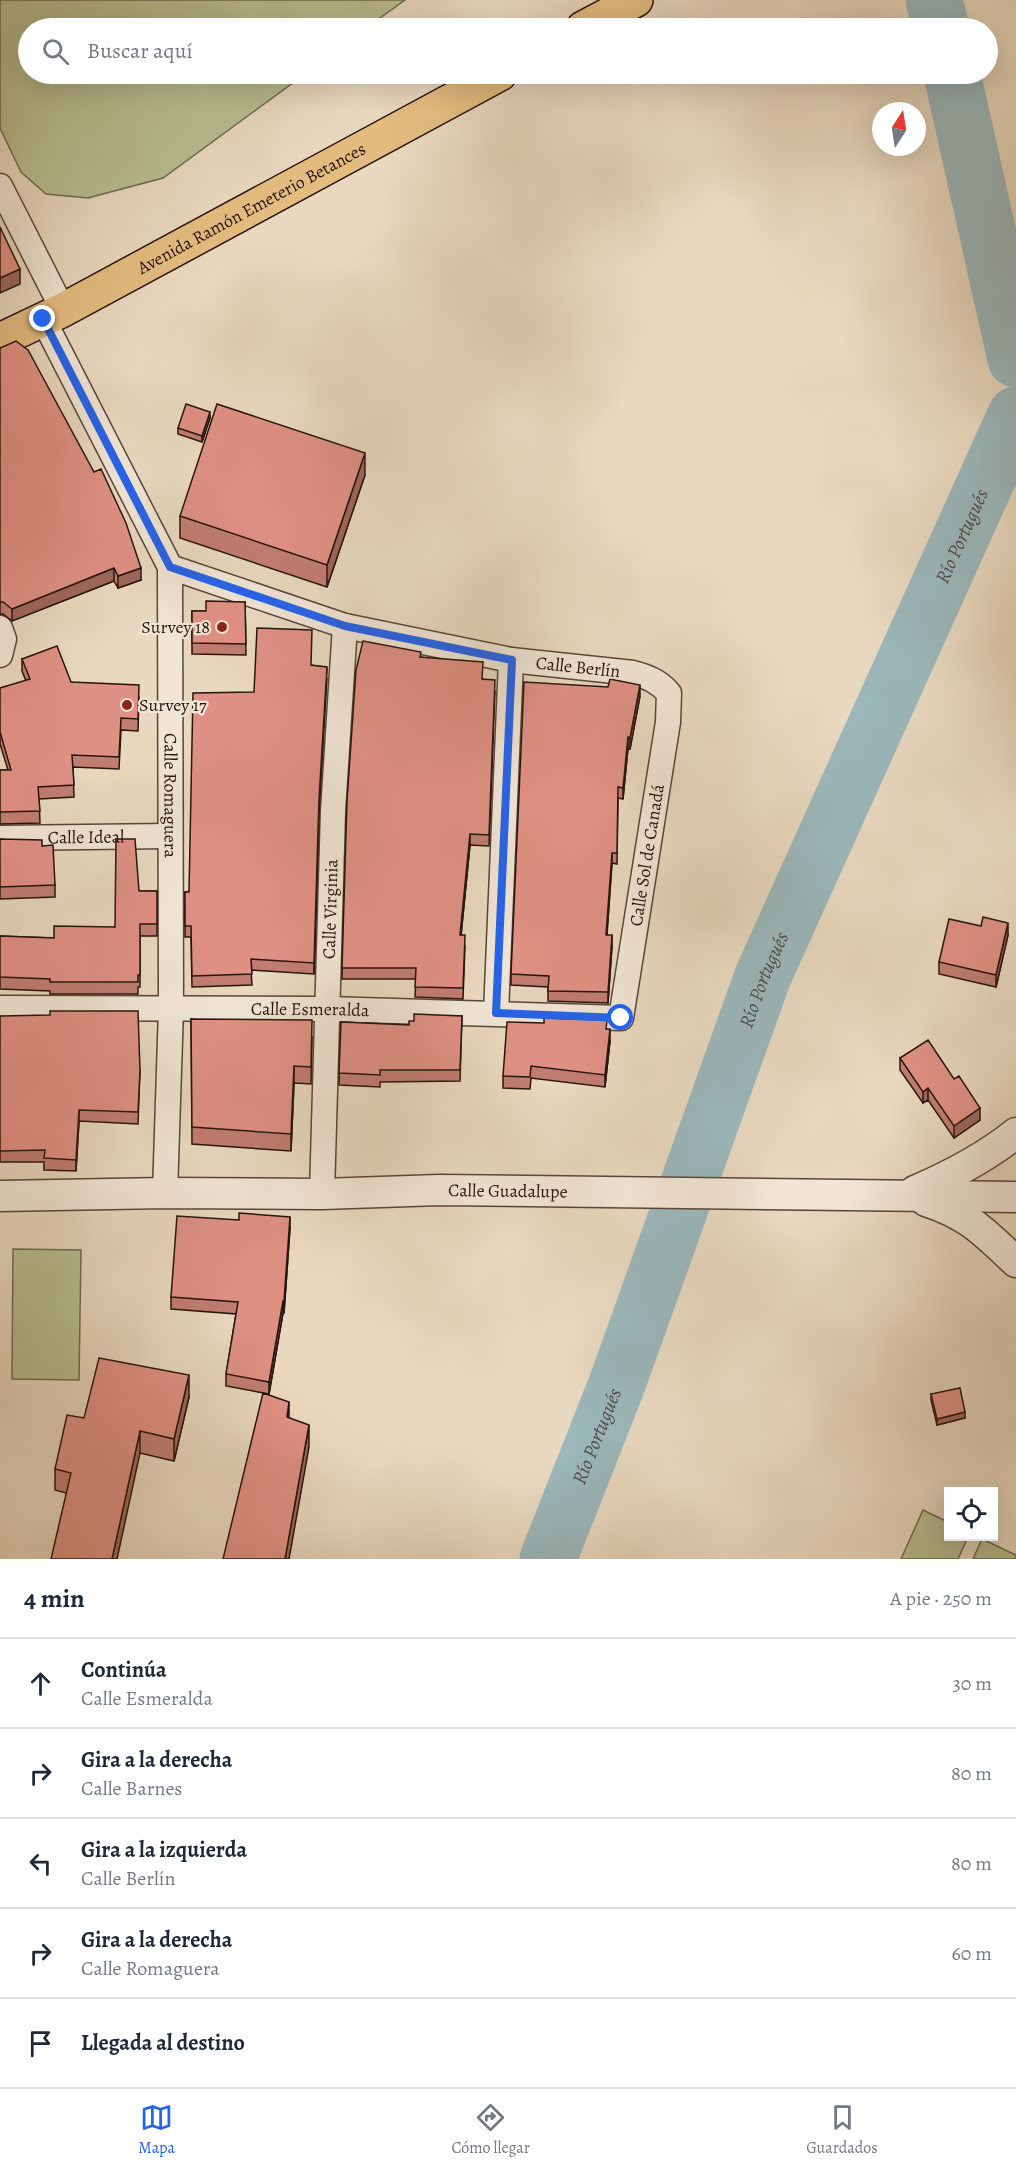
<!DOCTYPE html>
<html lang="es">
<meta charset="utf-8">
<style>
:root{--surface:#fff;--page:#f6f6f7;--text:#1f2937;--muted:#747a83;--line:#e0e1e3;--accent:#2563eb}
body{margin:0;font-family:Alegreya,serif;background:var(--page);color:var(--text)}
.controls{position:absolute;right:18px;bottom:18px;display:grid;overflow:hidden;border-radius:0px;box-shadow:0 6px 24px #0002}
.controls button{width:54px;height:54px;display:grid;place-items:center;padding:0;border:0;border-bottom:2px solid var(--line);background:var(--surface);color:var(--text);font:30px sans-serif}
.compass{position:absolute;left:872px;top:102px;width:54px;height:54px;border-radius:50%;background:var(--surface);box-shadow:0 6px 24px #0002;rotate:12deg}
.stop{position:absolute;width:18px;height:18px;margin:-14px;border:4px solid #2563eb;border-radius:50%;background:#fff}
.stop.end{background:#2563eb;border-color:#fff;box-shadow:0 2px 6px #0008}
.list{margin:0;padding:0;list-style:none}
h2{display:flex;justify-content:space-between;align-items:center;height:78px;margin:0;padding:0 24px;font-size:26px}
h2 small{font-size:20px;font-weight:400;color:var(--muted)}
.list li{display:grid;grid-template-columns:39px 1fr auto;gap:18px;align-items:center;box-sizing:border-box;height:90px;padding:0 24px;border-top:2px solid var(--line)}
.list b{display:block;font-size:22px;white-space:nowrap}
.list p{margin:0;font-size:20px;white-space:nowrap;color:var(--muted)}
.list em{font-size:20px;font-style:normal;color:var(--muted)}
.icon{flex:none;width:33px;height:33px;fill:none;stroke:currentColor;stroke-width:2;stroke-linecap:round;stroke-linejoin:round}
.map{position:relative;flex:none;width:1016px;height:1559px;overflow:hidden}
.search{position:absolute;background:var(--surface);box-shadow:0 6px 24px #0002;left:18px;right:18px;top:18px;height:66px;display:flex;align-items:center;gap:15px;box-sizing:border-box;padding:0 21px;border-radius:33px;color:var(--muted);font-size:22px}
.sheet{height:528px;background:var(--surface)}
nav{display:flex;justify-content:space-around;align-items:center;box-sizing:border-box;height:84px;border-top:2px solid var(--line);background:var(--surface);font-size:16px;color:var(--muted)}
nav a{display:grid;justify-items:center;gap:3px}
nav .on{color:var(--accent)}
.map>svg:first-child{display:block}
.green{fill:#b7bf92;stroke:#6f6a50;stroke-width:1.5}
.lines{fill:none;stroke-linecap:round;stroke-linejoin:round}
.river{stroke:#9bb8bc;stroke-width:57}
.minor-casing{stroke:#58453a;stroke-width:27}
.tertiary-casing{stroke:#58453a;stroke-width:33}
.primary-casing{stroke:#27140d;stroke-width:36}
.minor{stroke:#f1e6d6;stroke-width:24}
.tertiary{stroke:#f1e6d6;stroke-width:30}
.primary{stroke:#e4bc80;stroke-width:33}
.wall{fill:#c17d72;stroke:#27140d;stroke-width:1.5}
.shaded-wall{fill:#9d665d;stroke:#27140d;stroke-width:1.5}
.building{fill:#e09185;stroke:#27140d;stroke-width:1.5}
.route{stroke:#2563eb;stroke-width:8}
.poi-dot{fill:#8f2418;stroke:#f1e6d6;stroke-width:2}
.labels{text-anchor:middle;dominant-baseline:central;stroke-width:4.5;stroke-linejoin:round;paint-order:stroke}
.street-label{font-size:18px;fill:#27140d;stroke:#f1e6d6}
.poi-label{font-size:18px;fill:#27140d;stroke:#f1e6d6;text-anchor:end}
.water-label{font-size:20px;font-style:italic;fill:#504d4a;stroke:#f1e6d6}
</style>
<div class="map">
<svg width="1016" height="1559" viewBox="0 0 1016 1559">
<rect width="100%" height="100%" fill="#e9d9c0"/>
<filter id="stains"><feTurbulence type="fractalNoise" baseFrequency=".00333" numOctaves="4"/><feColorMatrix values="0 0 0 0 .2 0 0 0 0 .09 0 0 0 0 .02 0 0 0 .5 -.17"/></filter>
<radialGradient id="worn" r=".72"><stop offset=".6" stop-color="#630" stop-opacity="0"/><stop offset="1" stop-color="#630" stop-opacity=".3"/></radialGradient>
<path class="green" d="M 0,0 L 405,0 L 366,28 L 28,28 L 28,74 L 305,74 L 163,178 L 88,198 L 46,194 L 21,172 L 0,128 Z
M 13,1249 L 81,1250 L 79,1380 L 12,1379 Z
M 923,1510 L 948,1522 L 948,1536 L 968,1537 L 958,1559 L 901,1559 Z
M 982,1539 L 1016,1555 L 1016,1559 L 973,1559 Z"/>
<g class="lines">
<g class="river">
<path d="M 934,0 L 941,28"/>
<path d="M 952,74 L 1016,359"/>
<path id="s1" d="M 548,1559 L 617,1384 L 763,976 L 1016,415"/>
</g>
<defs>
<g id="minor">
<path d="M 0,186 L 63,310"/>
<path id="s2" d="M 43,319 L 170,567 L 171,1009 L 165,1193"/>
<path d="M 0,628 L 4,639 L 0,655"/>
<path id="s3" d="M 0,838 L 170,836"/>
<path id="s4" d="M 0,1008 L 328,1009 L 621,1018 L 668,722 L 669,693 C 658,681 648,677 633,673 L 511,660 L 345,626 L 170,567"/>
<path d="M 496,1013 L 511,660"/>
<path id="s5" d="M 322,1194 L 333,811 L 345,626"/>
</g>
<g id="tertiary">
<path d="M 915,1191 C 952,1175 985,1158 1016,1133"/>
<path id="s6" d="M 0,1196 L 165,1193 L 322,1194 L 439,1190 L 1016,1197"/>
<path d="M 926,1201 C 969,1215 984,1232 1016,1262"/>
</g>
<g id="primary">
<path d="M 583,28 L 636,0"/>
<path id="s7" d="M 0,340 L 63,310 L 500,74"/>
</g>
</defs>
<use href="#minor" class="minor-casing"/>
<use href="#tertiary" class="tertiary-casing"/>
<use href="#primary" class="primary-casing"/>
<use href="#minor" class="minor"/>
<use href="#tertiary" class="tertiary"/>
<use href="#primary" class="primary"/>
</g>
<path class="wall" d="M 0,348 L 141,580 L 118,588 L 114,581 L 12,621 L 3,614 L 0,614 Z
M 210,418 L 202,442 L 178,434 L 178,428 Z
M 365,475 L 327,587 L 180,538 L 180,516 Z
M 245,602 L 246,655 L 192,654 L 192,611 L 206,611 Z
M 421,657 L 483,679 L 495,691 L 489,846 L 470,845 L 461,935 L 465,946 L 463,999 L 415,997 L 416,979 L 342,979 L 347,801 Z
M 22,659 L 71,682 L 139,697 L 138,731 L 121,730 L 119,769 L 73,767 L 74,797 L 39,799 L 40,823 L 0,824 L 0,770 L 8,770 L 0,744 L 0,688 L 26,681 L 22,671 Z
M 312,665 L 327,678 L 319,811 L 314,974 L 251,970 L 252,985 L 192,987 L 191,937 L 185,937 L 185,892 L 189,892 L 254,692 Z
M 640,696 L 630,749 L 628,748 L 623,799 L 618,798 L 617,864 L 612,863 L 607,935 L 612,946 L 608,1003 L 548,1001 L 548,987 L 511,985 L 511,974 Z
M 0,839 L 42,846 L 55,885 L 55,897 L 0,899 Z
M 139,891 L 157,891 L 157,936 L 140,936 L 140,987 L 138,987 L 138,994 L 50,994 L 50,991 L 0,989 L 0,936 L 54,938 L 115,927 Z
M 1008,935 L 996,987 L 939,974 L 939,962 Z
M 0,1016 L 140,1070 L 138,1124 L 79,1121 L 76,1171 L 44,1170 L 44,1162 L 0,1162 Z
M 462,1016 L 460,1081 L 380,1082 L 380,1087 L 339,1085 L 341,1022 L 409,1025 Z
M 191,1019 L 312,1037 L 311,1084 L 294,1083 L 291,1151 L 192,1144 Z
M 607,1029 L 610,1041 L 605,1087 L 531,1078 L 530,1089 L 503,1088 L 503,1076 Z
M 900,1058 L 980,1120 L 954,1138 L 928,1100 L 923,1103 L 900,1070 Z
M 290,1228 L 284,1313 L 283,1313 L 269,1394 L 226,1386 L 226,1374 L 236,1314 L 171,1309 L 171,1297 Z
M 931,1394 L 965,1418 L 937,1425 L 931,1400 Z
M 189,1397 L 174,1461 L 140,1453 L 66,1493 L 55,1490 L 55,1469 L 84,1418 Z"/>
<path class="shaded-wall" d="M 20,269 L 20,284 L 0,293 L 0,278 Z
M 210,412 L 210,418 L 202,442 L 202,436 Z
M 365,453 L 365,475 L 327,587 L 327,565 Z
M 114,568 L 114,581 L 12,621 L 12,609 Z
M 141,568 L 141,580 L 118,588 L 118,576 Z
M 327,667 L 319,811 L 314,974 L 319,799 Z
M 640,685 L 640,696 L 630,749 L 630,738 Z
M 628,737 L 628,748 L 623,799 L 623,788 Z
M 470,834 L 470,845 L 460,946 L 460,935 Z
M 612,853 L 612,863 L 606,946 L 606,935 Z
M 1008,923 L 1008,935 L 996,987 L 996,975 Z
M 612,935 L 612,946 L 608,1003 L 608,992 Z
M 610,1029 L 610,1041 L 605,1087 L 605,1075 Z
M 294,1066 L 294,1083 L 291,1151 L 291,1134 Z
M 928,1088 L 928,1100 L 923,1103 L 923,1092 Z
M 980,1108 L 980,1120 L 954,1138 L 954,1126 Z
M 79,1110 L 79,1121 L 76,1171 L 76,1160 Z
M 290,1217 L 290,1228 L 284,1313 L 284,1301 Z
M 283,1301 L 283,1313 L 269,1394 L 269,1382 Z
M 189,1375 L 189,1397 L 174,1461 L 174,1439 Z
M 289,1402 L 289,1424 L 287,1417 Z
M 965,1412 L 965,1418 L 937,1425 L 937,1419 Z
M 309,1425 L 309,1447 L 289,1559 L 285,1559 Z
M 140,1431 L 140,1453 L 117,1559 L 112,1559 Z"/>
<path class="building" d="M 0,227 L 20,269 L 0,278 Z
M 16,341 L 28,350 L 94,472 L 101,469 L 126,523 L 141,568 L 118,576 L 114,568 L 12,609 L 3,602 L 0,602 L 0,348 Z
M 186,404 L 210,412 L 202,436 L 178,428 Z
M 217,404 L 365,453 L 327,565 L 180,516 Z
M 206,601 L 245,602 L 246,644 L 192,643 L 192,611 L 206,611 Z
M 257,628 L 312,630 L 311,665 L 327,667 L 319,799 L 314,963 L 251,959 L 252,974 L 192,976 L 191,926 L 185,926 L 185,892 L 189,892 L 193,693 L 254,692 Z
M 363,641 L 421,652 L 420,657 L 483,662 L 482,679 L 495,680 L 489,835 L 470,834 L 460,935 L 465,935 L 463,988 L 415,987 L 416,968 L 342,968 L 347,801 L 356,670 Z
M 57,646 L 71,682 L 139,685 L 138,719 L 121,718 L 119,757 L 72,755 L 74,785 L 38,787 L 40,811 L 0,812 L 0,770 L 11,770 L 0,732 L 0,688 L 30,679 L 22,659 Z
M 610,679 L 640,685 L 630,738 L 628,737 L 623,788 L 618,787 L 617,853 L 612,853 L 606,935 L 612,935 L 608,992 L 548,991 L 549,976 L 511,974 L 524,682 L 608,687 Z
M 0,839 L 42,840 L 42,846 L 53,845 L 55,885 L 0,887 Z
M 116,839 L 135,839 L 139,891 L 157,891 L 157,924 L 140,924 L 140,975 L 138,975 L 138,982 L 50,982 L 50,979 L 0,977 L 0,936 L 54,938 L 54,926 L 115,927 Z
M 983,917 L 1008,923 L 996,975 L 939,962 L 949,919 L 981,926 Z
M 50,1011 L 138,1011 L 140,1070 L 138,1112 L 79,1110 L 76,1160 L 44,1158 L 45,1150 L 0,1151 L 0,1016 L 50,1015 Z
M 414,1014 L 462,1016 L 460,1070 L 380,1070 L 380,1075 L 339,1073 L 341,1022 L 409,1025 L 409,1021 L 414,1021 Z
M 544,1018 L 607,1020 L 606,1029 L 610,1029 L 605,1075 L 531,1066 L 530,1077 L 503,1076 L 507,1022 L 544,1023 Z
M 191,1019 L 312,1020 L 311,1067 L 294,1066 L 291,1134 L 192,1127 Z
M 928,1040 L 954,1079 L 959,1076 L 980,1108 L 954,1126 L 928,1088 L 923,1092 L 900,1058 Z
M 239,1213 L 290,1217 L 284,1301 L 283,1301 L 269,1382 L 226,1374 L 238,1302 L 171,1297 L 177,1216 L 239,1220 Z
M 99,1358 L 189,1375 L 174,1439 L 140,1431 L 112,1559 L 51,1559 L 71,1473 L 55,1469 L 67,1415 L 84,1418 Z
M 960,1388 L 965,1412 L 937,1419 L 931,1394 Z
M 263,1393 L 289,1402 L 287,1417 L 309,1425 L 285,1559 L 223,1559 Z"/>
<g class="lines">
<path class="route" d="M 43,319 L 170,567 L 345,626 L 512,660 L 496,1013 L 621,1018"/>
</g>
<g class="poi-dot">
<circle cx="222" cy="627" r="6"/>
<circle cx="127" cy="705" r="6"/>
</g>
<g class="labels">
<g class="street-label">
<text stroke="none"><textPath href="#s7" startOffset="284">Avenida Ramón Emeterio Betances</textPath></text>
<text transform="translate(578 667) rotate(6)">Calle Berlín</text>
<text stroke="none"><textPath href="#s2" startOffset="507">Calle Romaguera</textPath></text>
<text stroke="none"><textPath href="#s3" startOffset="86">Calle Ideal</textPath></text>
<text stroke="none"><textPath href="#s4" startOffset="786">Calle Sol de Canadá</textPath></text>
<text stroke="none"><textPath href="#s5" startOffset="285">Calle Virginia</textPath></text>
<text stroke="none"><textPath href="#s4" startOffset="310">Calle Esmeralda</textPath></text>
<text stroke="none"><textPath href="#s6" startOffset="508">Calle Guadalupe</textPath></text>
</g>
<g class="poi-label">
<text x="210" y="627">Survey 18</text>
<text x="139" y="705" text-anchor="start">Survey 17</text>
</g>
<g class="water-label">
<text stroke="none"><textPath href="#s1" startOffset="1104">Río Portugués</textPath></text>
<text stroke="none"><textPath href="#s1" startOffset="618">Río Portugués</textPath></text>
<text stroke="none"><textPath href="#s1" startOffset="132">Río Portugués</textPath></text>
</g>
</g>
<rect width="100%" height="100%" filter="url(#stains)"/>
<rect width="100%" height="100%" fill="url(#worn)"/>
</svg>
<div class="controls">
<button><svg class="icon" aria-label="locate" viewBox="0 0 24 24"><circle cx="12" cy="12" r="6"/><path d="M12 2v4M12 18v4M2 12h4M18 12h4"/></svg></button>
</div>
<svg class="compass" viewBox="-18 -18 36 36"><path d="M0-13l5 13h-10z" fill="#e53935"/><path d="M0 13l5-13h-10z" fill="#747a83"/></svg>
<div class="stop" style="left:621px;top:1018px"></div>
<div class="stop end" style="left:43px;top:319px"></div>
<div class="search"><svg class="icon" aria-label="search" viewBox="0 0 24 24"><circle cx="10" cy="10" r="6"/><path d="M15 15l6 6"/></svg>Buscar aquí</div>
</div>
<section class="sheet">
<h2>4 min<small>A pie · 250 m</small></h2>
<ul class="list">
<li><svg class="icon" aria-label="ahead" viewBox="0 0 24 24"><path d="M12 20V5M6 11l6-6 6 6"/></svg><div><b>Continúa</b><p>Calle Esmeralda</p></div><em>30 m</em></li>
<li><svg class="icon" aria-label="right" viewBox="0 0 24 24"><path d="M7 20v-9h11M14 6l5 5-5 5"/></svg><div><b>Gira a la derecha</b><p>Calle Barnes</p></div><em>80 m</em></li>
<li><svg class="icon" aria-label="left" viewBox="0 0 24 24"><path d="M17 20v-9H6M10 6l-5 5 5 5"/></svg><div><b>Gira a la izquierda</b><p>Calle Berlín</p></div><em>80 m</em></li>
<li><svg class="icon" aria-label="right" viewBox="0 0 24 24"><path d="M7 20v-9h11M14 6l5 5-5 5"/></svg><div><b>Gira a la derecha</b><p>Calle Romaguera</p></div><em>60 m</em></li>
<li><svg class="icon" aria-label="arrive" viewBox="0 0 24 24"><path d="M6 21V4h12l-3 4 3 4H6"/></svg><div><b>Llegada al destino</b></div></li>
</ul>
</section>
<nav>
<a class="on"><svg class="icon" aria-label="map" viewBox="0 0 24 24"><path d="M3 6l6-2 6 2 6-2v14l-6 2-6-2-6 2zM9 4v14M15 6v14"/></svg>Mapa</a>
<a><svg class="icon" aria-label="directions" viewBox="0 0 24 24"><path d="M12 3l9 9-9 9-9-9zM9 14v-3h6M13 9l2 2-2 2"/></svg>Cómo llegar</a>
<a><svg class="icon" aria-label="saved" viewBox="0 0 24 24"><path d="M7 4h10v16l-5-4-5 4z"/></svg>Guardados</a>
</nav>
